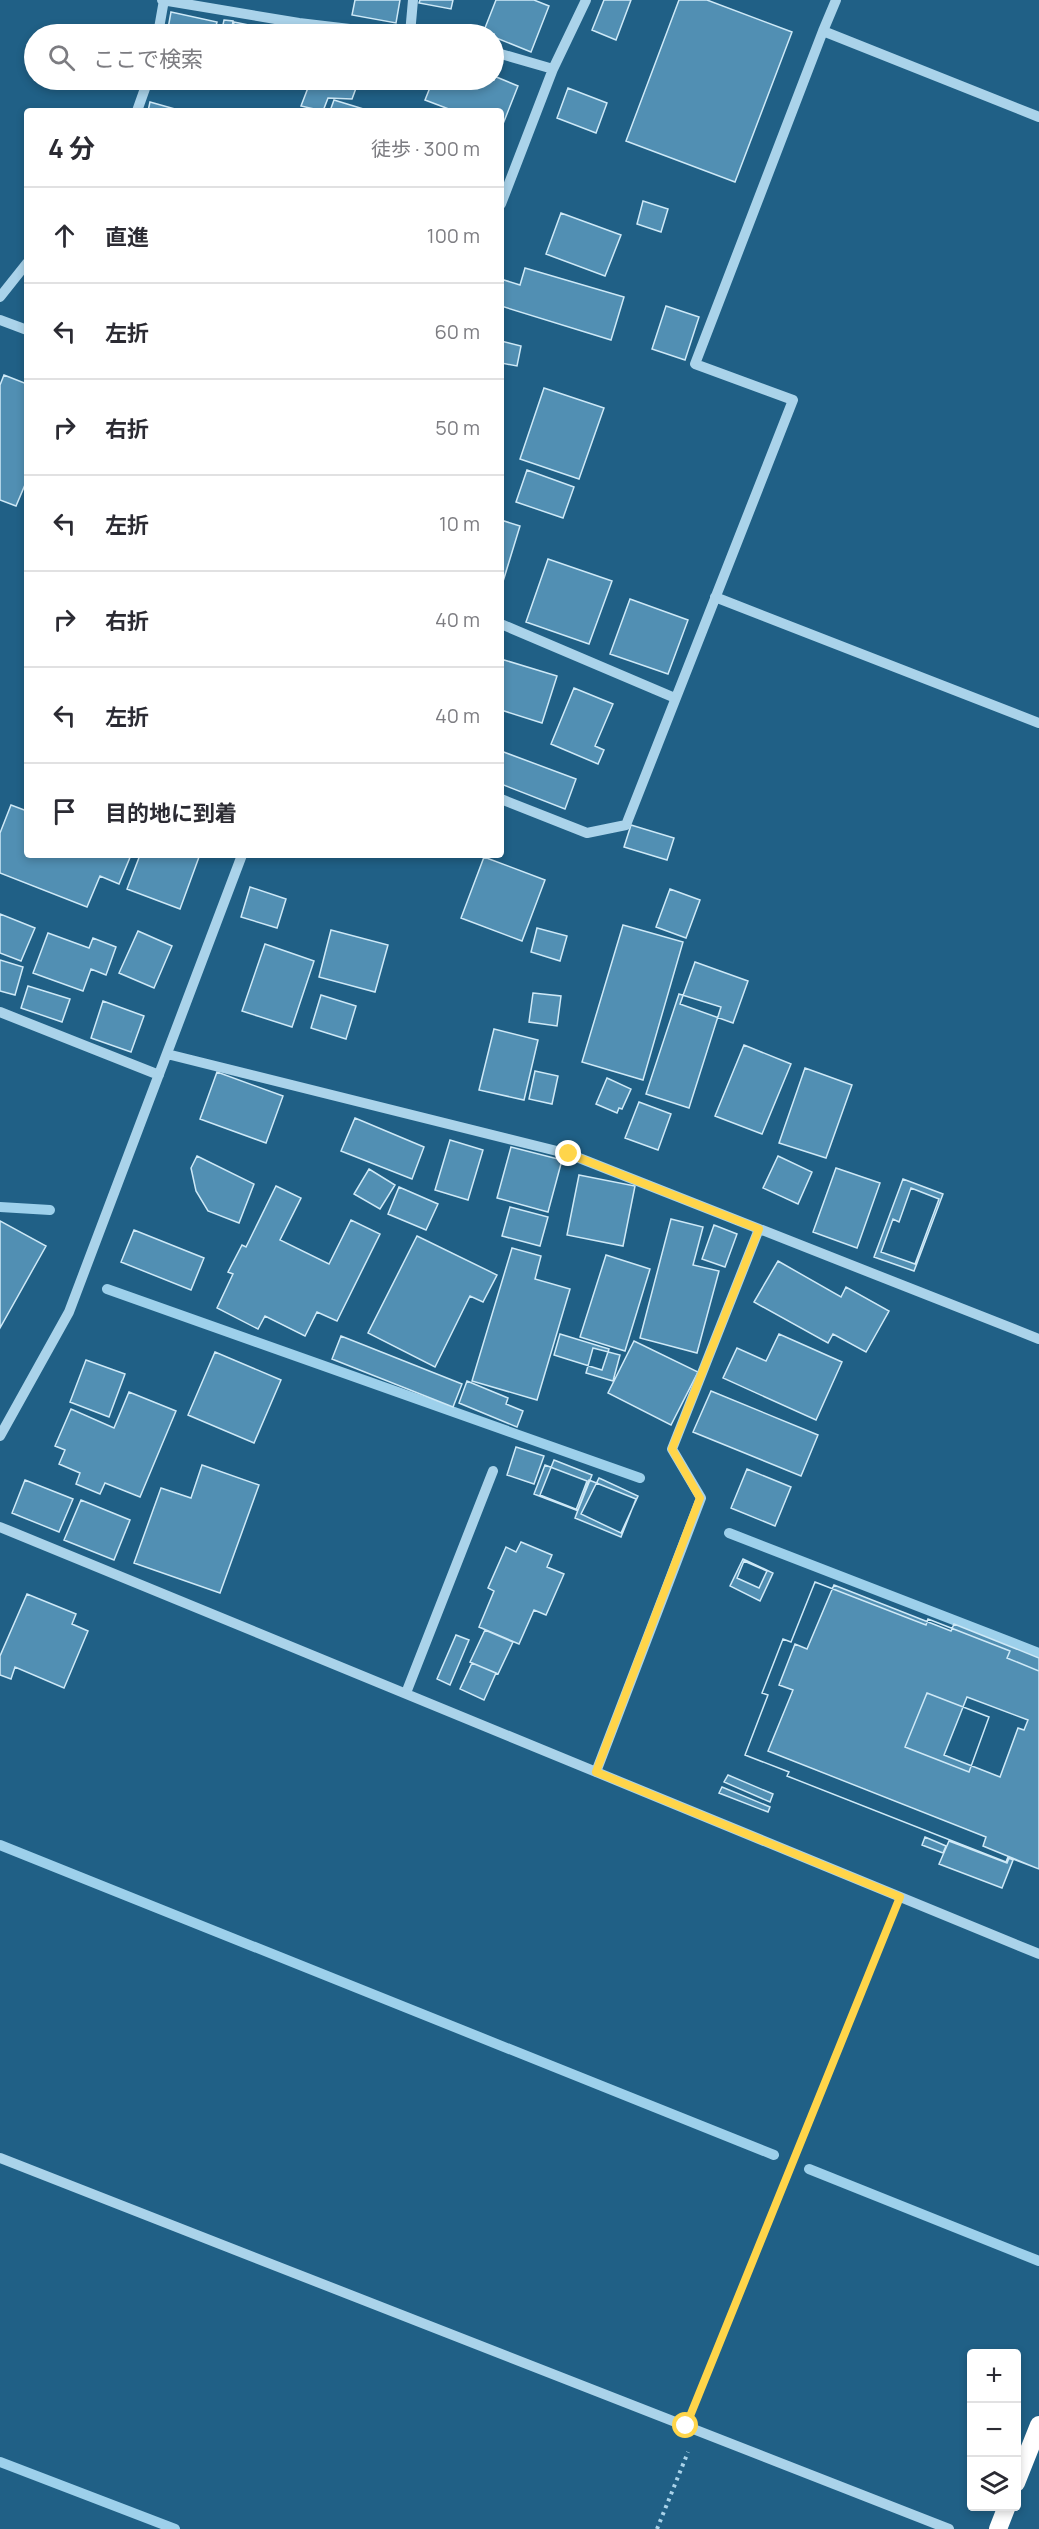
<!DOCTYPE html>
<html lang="ja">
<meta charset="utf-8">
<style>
:root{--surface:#fff;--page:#f2f2f3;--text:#2b2b33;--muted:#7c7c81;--line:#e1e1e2}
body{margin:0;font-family:Manrope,"Noto Sans JP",sans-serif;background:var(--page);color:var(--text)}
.controls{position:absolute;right:18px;bottom:18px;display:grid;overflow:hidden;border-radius:6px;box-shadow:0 3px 9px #0003}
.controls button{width:54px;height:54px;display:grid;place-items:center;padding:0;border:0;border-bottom:2px solid var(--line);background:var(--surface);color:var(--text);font:30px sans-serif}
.stop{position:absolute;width:18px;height:18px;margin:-14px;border:4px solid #ffd54a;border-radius:50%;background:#fff}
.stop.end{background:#ffd54a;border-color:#fff;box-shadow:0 2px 6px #0008}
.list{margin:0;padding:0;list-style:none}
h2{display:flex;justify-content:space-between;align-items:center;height:78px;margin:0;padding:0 24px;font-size:26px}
h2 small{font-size:20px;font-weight:400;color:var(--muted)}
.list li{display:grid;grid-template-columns:39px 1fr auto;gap:18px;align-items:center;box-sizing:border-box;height:96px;padding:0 24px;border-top:2px solid var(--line)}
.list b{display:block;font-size:22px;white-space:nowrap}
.list em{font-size:20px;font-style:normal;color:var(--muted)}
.icon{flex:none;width:33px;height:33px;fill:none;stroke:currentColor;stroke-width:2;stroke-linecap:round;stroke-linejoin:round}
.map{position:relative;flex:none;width:1039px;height:2529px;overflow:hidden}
.search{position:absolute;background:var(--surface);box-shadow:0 3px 9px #0003;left:24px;top:24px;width:480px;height:66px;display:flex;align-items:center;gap:15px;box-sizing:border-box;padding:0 21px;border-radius:33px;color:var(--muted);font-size:22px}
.panel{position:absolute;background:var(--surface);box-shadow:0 3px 9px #0003;left:24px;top:108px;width:480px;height:750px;border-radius:6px}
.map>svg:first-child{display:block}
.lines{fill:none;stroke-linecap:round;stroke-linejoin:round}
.stream{stroke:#9dd0eb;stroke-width:10}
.building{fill:#518fb3;stroke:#cee9f7;stroke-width:1.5;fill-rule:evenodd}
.path{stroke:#aad3ea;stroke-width:4;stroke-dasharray:3 4.5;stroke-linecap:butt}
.minor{stroke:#aad3ea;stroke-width:10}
.highway{stroke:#fff;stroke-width:18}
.route{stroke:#ffd54a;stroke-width:8}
</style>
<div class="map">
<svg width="1039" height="2529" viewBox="0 0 1039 2529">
<rect width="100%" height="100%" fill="#206086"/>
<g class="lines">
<path class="stream" d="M 0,1207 L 50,1210
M 107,1289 L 640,1478
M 729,1533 L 1039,1653
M 0,1845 L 774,2155
M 809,2169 L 1039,2261
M 0,2462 L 175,2529"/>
</g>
<path class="building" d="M 355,0 L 400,0 L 396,23 L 352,15 Z
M 420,0 L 453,0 L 451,9 L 419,3 Z
M 496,0 L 534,0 L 549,6 L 531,52 L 494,37 L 494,34 L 483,33 Z
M 604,0 L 631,0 L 616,40 L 592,30 Z
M 679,0 L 707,0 L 792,32 L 735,182 L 626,141 Z
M 171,12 L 217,22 L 214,34 L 167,34 Z
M 224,20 L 233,21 L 231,34 L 221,34 Z
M 234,22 L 283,32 L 283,34 L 232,34 Z
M 494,76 L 518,86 L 501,129 L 501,111 L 454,111 L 425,100 L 433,80 L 494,80 Z
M 180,80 L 205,80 L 204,84 Z
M 311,80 L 359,80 L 352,99 L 328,98 L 323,111 L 301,106 Z
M 568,88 L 607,103 L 596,133 L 557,118 Z
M 334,100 L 370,111 L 330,111 Z
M 150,102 L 182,111 L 148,111 Z
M 643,201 L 668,209 L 661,232 L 637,224 Z
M 561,213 L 621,235 L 605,276 L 546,254 Z
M 525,268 L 624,297 L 611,340 L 501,306 L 501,279 L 520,285 Z
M 666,306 L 699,317 L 685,360 L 652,349 Z
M 501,341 L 521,346 L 517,366 L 501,363 Z
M 4,375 L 27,384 L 27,480 L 16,506 L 0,500 L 0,385 Z
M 544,388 L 604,408 L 579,479 L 520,459 Z
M 527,470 L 574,487 L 563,518 L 516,502 Z
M 501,520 L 520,526 L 501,588 Z
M 548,559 L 612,581 L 589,644 L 526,622 Z
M 630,599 L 688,620 L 668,674 L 610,654 Z
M 501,659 L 557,676 L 542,723 L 501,710 Z
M 574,688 L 613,704 L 595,746 L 604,750 L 598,764 L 551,744 Z
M 501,751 L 576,779 L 565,809 L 501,784 Z
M 11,805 L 27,811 L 27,855 L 131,855 L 119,884 L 100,876 L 87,907 L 0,873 L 0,833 Z
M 631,825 L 674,838 L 667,860 L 624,847 Z
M 140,855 L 193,855 L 199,857 L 180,909 L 127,889 Z
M 484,857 L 545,880 L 522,941 L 461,918 Z
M 250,887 L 286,899 L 277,928 L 241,917 Z
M 670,889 L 700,900 L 686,938 L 656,927 Z
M 0,914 L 35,928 L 21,961 L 0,953 Z
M 623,925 L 683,942 L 643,1080 L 582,1062 Z
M 537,928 L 567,936 L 560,961 L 531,952 Z
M 331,930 L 388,945 L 375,992 L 319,977 Z
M 138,931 L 172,946 L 154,988 L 119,973 Z
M 48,933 L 89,948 L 93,938 L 116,947 L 106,975 L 91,969 L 83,991 L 33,973 Z
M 265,944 L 314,961 L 292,1027 L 242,1011 Z
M 0,960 L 23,967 L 15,995 L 0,991 Z
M 695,962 L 748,981 L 733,1023 L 680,1004 Z
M 28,986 L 70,999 L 62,1022 L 21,1008 Z
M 533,993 L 561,996 L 557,1026 L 529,1022 Z
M 679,994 L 721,1007 L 689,1108 L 646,1094 Z
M 321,995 L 356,1006 L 346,1039 L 311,1028 Z
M 103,1001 L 144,1016 L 131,1052 L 91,1038 Z
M 494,1029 L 538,1040 L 524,1100 L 479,1090 Z
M 744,1045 L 791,1064 L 762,1134 L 715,1116 Z
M 805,1068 L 852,1085 L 826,1158 L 779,1143 Z
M 535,1071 L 558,1076 L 552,1104 L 529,1099 Z
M 217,1072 L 283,1096 L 266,1143 L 200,1119 Z
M 607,1078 L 631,1089 L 622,1109 L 619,1108 L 617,1113 L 596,1104 Z
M 639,1102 L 671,1114 L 658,1150 L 625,1138 Z
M 355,1118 L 424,1147 L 412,1179 L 341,1151 Z
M 450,1140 L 483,1150 L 468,1200 L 435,1190 Z
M 511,1147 L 562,1160 L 548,1212 L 497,1198 Z
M 197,1156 L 254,1184 L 239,1223 L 208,1211 L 196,1191 L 191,1168 Z
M 778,1156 L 812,1172 L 798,1204 L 763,1188 Z
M 836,1168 L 880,1183 L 857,1248 L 813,1232 Z
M 369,1169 L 395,1185 L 380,1209 L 354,1194 Z
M 579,1175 L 635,1186 L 623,1246 L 567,1235 Z
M 903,1179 L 943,1194 L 914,1271 L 874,1257 Z
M 276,1186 L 301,1198 L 280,1240 L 329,1264 L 351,1220 L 380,1234 L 337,1321 L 317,1312 L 305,1336 L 265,1316 L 258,1329 L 217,1308 L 233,1274 L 228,1272 L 242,1245 L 246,1247 Z
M 399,1187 L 438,1204 L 426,1230 L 388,1214 Z
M 911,1188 L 939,1199 L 915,1264 L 881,1252 L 893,1219 L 899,1222 Z
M 510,1207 L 548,1217 L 540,1246 L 502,1236 Z
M 671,1219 L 703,1227 L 693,1265 L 719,1271 L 697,1353 L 640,1338 Z
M 0,1221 L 46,1246 L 0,1328 Z
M 714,1225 L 737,1234 L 725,1267 L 702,1259 Z
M 134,1230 L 204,1258 L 191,1290 L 121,1262 Z
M 417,1236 L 497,1275 L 483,1302 L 470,1296 L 435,1367 L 368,1333 Z
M 512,1248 L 541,1256 L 535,1279 L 570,1289 L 537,1400 L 472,1381 Z
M 606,1255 L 650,1269 L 625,1351 L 580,1337 Z
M 778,1261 L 841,1297 L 846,1287 L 889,1311 L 866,1352 L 833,1334 L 828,1343 L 754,1302 Z
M 560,1334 L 609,1349 L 602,1370 L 554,1355 Z
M 779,1334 L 842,1362 L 816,1420 L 723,1378 L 737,1348 L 766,1361 Z
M 341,1336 L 462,1384 L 453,1407 L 332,1359 Z
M 634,1341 L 698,1372 L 671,1425 L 608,1393 Z
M 593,1348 L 620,1355 L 613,1381 L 586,1373 Z
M 215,1352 L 281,1380 L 254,1443 L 188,1415 Z
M 86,1360 L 125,1374 L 109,1417 L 70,1402 Z
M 467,1381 L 508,1398 L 506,1404 L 523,1411 L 517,1427 L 459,1403 Z
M 711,1391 L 818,1435 L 801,1476 L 693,1432 Z
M 129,1392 L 176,1411 L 140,1497 L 105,1483 L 100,1494 L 76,1484 L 80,1473 L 59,1464 L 65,1450 L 55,1446 L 71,1409 L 114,1428 Z
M 516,1447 L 544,1456 L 534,1484 L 507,1475 Z
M 554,1460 L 592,1475 L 578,1510 L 540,1495 Z
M 202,1465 L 259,1485 L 220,1593 L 134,1563 L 161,1488 L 191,1498 Z
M 545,1465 L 587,1481 L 576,1510 L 534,1494 Z
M 747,1469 L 791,1487 L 775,1526 L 731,1508 Z
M 599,1478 L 638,1496 L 621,1533 L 581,1514 Z
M 25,1480 L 73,1499 L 59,1532 L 12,1513 Z
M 589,1480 L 636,1499 L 621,1537 L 575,1518 Z
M 81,1500 L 130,1520 L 114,1560 L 64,1540 Z
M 521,1542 L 552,1555 L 547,1567 L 564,1574 L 546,1615 L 534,1610 L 519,1644 L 479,1627 L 494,1591 L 488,1588 L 506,1547 L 516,1552 Z
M 743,1559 L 773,1573 L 760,1601 L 730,1586 Z
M 744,1561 L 767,1571 L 759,1588 L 737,1578 Z
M 815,1582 L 926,1625 L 928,1619 L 1010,1651 L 1007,1658 L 1039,1671 L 1039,1869 L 1008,1857 L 1006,1862 L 787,1776 L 789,1772 L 745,1755 L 768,1695 L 762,1693 L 783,1639 L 791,1642 ZM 927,1693 L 989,1717 L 969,1772 L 905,1747 Z
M 815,1582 L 926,1625 L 928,1619 L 1010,1651 L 1007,1658 L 1039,1671 L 1039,1869 L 1008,1857 L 1006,1862 L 787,1776 L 789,1772 L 745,1755 L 768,1695 L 762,1693 L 783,1639 L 791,1642 Z
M 834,1585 L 951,1631 L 954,1624 L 1039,1658 L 1039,1869 L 983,1846 L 986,1837 L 768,1751 L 793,1690 L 779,1685 L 795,1644 L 807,1649 ZM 967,1697 L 1028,1720 L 1024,1730 L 1018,1728 L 1000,1777 L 944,1755 Z
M 27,1594 L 76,1614 L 72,1624 L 88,1631 L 64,1688 L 15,1667 L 11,1679 L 0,1675 L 0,1656 Z
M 485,1630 L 513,1642 L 498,1674 L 470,1662 Z
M 456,1635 L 469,1640 L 450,1685 L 437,1679 Z
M 472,1663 L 496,1673 L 484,1700 L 460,1689 Z
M 927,1693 L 989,1717 L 969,1772 L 905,1747 Z
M 728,1775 L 773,1794 L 770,1802 L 724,1782 Z
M 722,1787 L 770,1807 L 768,1812 L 719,1793 Z
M 925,1837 L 946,1846 L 943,1853 L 922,1845 Z
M 949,1841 L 1007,1863 L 1009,1858 L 1013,1860 L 1002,1888 L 939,1864 Z"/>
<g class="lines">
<path class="path" d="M 695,2403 L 891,1918
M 657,2529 L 688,2452"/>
<path class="minor" d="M 162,0 L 299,23 L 392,34
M 836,0 L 823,31 L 1039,117
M 158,34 L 164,0
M 410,34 L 413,0
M 494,52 L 553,69
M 137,111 L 148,80
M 501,204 L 553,69 L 586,0
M 0,297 L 27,263
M 0,320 L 27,330
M 715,597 L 1039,723
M 501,624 L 675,698
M 501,799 L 587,833 L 626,825 L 793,400 L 695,364 L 823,31
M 0,1012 L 159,1075
M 167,1054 L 569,1154 L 1039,1339
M 0,1436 L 69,1312 L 242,855
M 0,1527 L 1039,1954
M 406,1693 L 493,1471
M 596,1772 L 701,1498 L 672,1449 L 759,1229
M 0,2158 L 949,2529"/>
<path class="highway" d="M 1016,2483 L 1039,2425
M 998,2529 L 1007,2506"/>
</g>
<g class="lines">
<path class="route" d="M 569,1154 L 759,1229 L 672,1449 L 700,1498 L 596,1772 L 900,1897 L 686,2426"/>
</g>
</svg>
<div class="controls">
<button>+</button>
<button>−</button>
<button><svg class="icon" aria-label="layers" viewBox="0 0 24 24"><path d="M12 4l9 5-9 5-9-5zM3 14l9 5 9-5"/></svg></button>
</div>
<div class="stop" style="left:686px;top:2426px"></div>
<div class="stop end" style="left:569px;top:1154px"></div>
<div class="search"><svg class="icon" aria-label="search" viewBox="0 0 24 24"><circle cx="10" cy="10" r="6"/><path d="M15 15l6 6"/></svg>ここで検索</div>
<section class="panel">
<h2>4 分<small>徒歩 · 300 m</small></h2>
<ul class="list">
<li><svg class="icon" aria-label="ahead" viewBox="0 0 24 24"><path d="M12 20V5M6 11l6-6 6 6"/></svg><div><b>直進</b></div><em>100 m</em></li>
<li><svg class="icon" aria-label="left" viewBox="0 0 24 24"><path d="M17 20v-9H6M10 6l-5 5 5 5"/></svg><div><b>左折</b></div><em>60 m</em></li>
<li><svg class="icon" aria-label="right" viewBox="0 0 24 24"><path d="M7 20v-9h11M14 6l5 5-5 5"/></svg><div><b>右折</b></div><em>50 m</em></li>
<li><svg class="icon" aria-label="left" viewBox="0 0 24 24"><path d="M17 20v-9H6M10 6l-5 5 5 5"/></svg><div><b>左折</b></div><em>10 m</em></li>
<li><svg class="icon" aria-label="right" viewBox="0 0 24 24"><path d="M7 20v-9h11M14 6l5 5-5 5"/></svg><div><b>右折</b></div><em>40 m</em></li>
<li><svg class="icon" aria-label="left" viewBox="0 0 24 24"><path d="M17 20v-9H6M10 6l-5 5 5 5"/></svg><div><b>左折</b></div><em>40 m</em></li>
<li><svg class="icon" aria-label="arrive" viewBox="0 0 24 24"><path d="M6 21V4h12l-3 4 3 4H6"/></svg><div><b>目的地に到着</b></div></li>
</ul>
</section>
</div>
